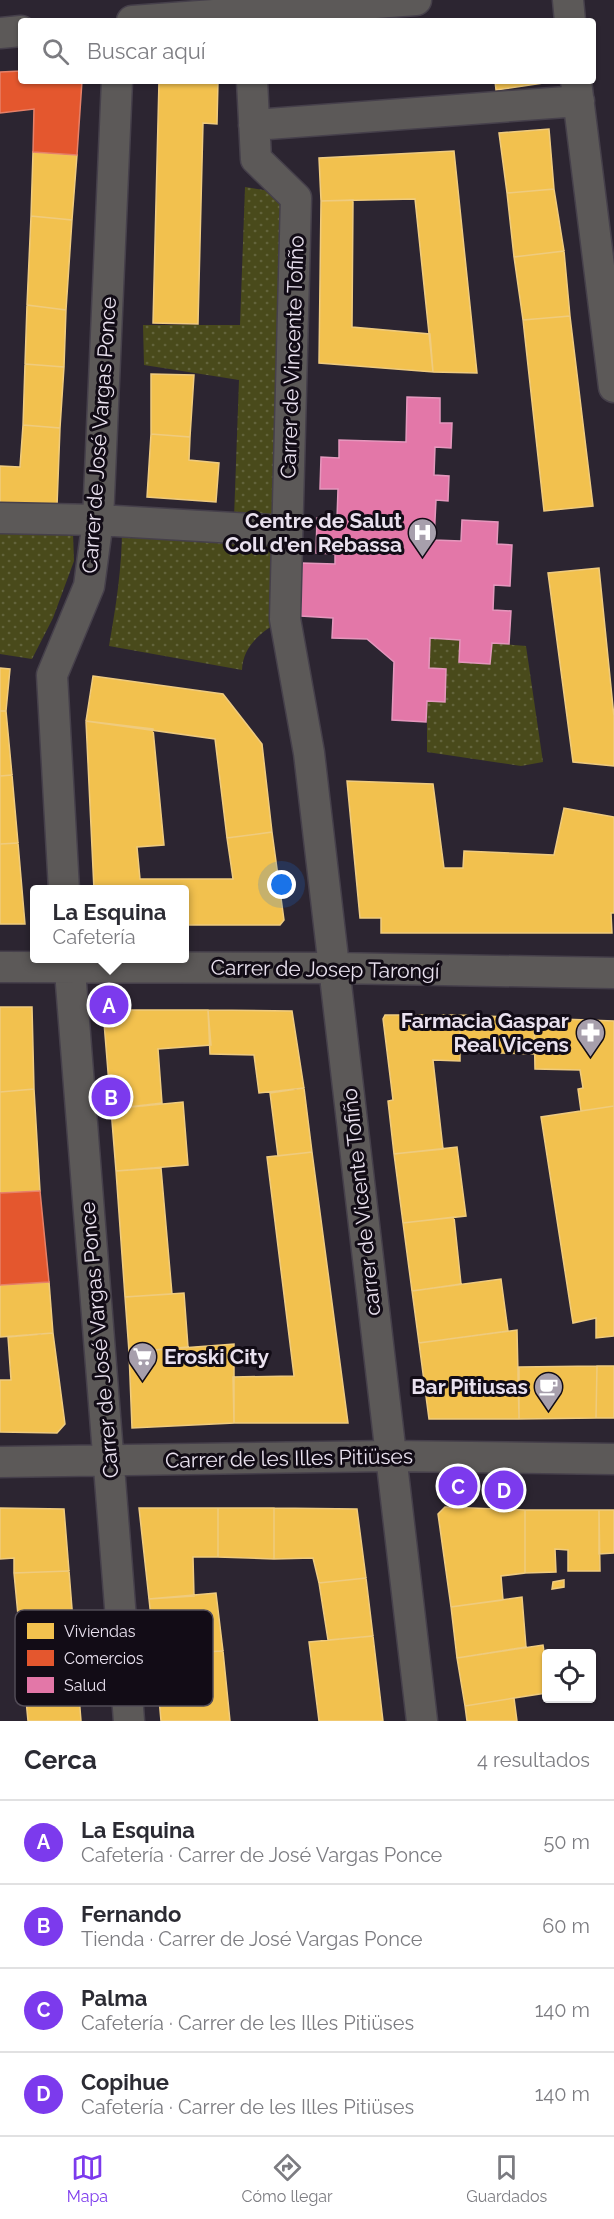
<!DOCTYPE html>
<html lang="es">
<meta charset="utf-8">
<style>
:root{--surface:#fff;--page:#f7f7f7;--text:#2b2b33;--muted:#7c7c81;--line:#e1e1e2;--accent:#7c3aed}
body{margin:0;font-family:Raleway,sans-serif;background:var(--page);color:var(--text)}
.controls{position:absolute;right:18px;bottom:18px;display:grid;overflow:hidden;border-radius:6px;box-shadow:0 2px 4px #0004}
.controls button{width:54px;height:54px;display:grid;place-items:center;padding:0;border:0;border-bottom:2px solid var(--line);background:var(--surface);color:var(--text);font:30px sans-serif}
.you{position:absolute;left:282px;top:885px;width:21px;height:21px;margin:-15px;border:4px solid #fff;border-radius:50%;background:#1a73e8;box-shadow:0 0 0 9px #1a73e833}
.badge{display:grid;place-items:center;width:39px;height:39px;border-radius:50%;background:var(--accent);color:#fff;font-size:20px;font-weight:700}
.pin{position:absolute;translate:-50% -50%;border:3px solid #fff;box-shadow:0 2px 6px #0006}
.popup{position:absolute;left:30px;top:885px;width:159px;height:78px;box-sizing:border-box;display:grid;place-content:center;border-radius:6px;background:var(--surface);filter:drop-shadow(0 2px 4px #0005);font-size:20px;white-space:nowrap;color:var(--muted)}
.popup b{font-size:22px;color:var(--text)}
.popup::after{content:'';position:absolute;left:50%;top:100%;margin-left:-12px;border:12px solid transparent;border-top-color:var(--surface)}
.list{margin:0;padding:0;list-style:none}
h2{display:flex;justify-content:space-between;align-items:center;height:78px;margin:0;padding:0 24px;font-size:26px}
h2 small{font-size:20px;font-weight:400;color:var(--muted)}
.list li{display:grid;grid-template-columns:39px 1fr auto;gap:18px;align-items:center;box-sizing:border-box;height:84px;padding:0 24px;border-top:2px solid var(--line)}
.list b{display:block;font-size:22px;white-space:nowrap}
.list p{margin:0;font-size:20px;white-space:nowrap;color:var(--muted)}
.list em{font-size:20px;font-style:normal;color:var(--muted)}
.icon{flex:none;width:33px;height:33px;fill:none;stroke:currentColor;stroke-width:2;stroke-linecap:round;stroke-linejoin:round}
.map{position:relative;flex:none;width:614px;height:1721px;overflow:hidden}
.search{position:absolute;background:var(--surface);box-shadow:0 2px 4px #0004;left:18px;right:18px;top:18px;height:66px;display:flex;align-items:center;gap:15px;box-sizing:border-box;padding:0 21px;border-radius:6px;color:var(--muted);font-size:22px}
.sheet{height:414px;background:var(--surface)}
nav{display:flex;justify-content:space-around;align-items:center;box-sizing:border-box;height:84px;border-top:2px solid var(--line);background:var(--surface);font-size:16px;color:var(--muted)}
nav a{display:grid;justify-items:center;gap:3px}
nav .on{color:var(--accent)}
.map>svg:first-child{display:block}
.grass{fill:url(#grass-dots)}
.homes{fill:#f2c14e;stroke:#efcb7e;stroke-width:1.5}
.shops{fill:#e4572e;stroke:#e68068;stroke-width:1.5}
.health{fill:#e377a8;stroke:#e597bd;stroke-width:1.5}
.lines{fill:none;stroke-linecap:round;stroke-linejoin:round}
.street-casing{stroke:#46404b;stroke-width:33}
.street{stroke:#5c5958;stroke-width:30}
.labels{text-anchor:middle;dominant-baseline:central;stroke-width:6;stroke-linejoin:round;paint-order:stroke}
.street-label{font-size:21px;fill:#e9e1ef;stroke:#120c16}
.poi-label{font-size:21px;font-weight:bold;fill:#e9e1ef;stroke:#120c16;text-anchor:end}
.key{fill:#120c16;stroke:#524c57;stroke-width:1.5}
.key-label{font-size:16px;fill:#e9e1ef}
</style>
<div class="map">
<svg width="614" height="1721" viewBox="0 0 614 1721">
<defs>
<pattern id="grass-dots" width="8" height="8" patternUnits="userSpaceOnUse" patternTransform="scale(1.5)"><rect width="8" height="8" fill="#494a1b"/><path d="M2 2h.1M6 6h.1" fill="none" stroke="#63643c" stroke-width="1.8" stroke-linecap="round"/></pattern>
</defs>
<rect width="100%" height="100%" fill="#2c2531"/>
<path class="grass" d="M 245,187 L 283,193 L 280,621 C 261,632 243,646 242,670 L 109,646 C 116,606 122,568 122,528 L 234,518 L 239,380 L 144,365 L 143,325 L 240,325 Z
M 0,531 L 73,533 L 74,561 L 53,618 L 32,659 L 0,654 Z
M 430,638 L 460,640 L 460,662 L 490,664 L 492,643 L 526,646 L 543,762 L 521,766 L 427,752 L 427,701 L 445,702 L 446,669 L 429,668 Z"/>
<path class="homes" d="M 159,81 L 218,81 L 217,124 L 203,123 L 198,324 L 153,323 Z
M 495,81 L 543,81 L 544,83 L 496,90 Z
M 549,129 L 554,189 L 507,193 L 499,133 Z
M 454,151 L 477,373 L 433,372 L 415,199 L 321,201 L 319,158 Z
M 33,152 L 77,155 L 72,220 L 31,216 Z
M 554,189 L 564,251 L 514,257 L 507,193 Z
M 353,200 L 352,327 L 430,334 L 433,372 L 319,363 L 321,201 Z
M 31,216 L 72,220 L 66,310 L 27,305 Z
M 564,251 L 570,316 L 523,320 L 514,257 Z
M 27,305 L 66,310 L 64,367 L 25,364 Z
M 570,316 L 593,506 L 544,511 L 523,320 Z
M 25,364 L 64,367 L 60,428 L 23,425 Z
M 151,374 L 194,375 L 190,437 L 151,434 Z
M 23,425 L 60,428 L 57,506 L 0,505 L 0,466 L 20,467 Z
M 151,434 L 190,437 L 189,460 L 219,463 L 216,502 L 147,497 Z
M 599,568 L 614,717 L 614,766 L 573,762 L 548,573 Z
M 0,668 L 10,669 L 6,711 L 0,711 Z
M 93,676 L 223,694 L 262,744 L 272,832 L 227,838 L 215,739 L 86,721 Z
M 0,711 L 6,711 L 12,775 L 0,776 Z
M 86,721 L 153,729 L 164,845 L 137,847 L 140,879 L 233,879 L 227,838 L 272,832 L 284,920 L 280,925 L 184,925 L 184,890 L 94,890 Z
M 12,775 L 18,843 L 0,844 L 0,776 Z
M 347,781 L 433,784 L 444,868 L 463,868 L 464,851 L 554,855 L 564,808 L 614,817 L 614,913 L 611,913 L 612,933 L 381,933 L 381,918 L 360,918 Z
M 18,843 L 25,924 L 0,924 L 0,844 Z
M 0,1007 L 32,1007 L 34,1089 L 0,1092 Z
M 103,1010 L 208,1010 L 211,1045 L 158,1049 L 162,1103 L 111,1109 Z
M 208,1010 L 292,1011 L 304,1088 L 259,1093 L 254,1055 L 210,1054 Z
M 385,1015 L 460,1015 L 460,1061 L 433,1060 L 443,1149 L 394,1154 L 388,1101 L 393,1100 L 383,1019 Z
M 460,1015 L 534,1018 L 535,1054 L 460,1052 Z
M 534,1018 L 614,1021 L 614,1106 L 581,1111 L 578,1089 L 583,1088 L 580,1070 L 535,1069 Z
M 304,1088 L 312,1152 L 278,1156 L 270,1093 Z
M 34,1089 L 40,1191 L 0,1193 L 0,1092 Z
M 183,1102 L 188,1165 L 116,1171 L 111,1109 Z
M 614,1106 L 614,1336 L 596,1338 L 596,1318 L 573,1323 L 541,1117 Z
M 457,1147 L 466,1216 L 403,1223 L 394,1154 Z
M 312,1152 L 348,1423 L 234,1423 L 233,1377 L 294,1376 L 267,1157 Z
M 161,1168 L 172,1294 L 125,1297 L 116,1171 Z
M 454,1217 L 461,1284 L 412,1291 L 403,1223 Z
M 501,1279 L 508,1331 L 419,1343 L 412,1291 Z
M 49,1282 L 53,1333 L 0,1337 L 0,1285 Z
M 184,1293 L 188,1347 L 129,1352 L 125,1297 Z
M 517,1330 L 519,1419 L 429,1419 L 419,1343 Z
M 53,1333 L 65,1424 L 57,1433 L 0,1432 L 0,1380 L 11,1380 L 8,1337 Z
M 234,1344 L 234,1423 L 132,1428 L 129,1352 Z
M 597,1366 L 614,1366 L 614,1418 L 596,1418 Z
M 597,1366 L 596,1418 L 519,1419 L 519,1367 Z
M 445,1507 L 525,1510 L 525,1573 L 501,1576 L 503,1600 L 451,1607 L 438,1514 Z
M 0,1508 L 64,1509 L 69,1571 L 14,1573 L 14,1558 L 0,1559 Z
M 139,1508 L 218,1508 L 218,1557 L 193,1557 L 194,1596 L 149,1599 Z
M 218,1508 L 274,1508 L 274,1559 L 218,1557 Z
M 274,1508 L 357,1509 L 366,1578 L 319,1583 L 313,1558 L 274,1559 Z
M 525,1510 L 599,1510 L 600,1571 L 568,1571 L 568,1550 L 555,1549 L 556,1572 L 525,1573 Z
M 599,1510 L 614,1510 L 614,1553 L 599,1554 Z
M 69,1571 L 81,1721 L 28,1721 L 14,1573 Z
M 366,1578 L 373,1636 L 328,1640 L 319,1583 Z
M 564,1580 L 564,1587 L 552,1589 L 553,1582 Z
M 216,1593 L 223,1651 L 155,1654 L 149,1599 Z
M 522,1597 L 526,1647 L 457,1658 L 451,1607 Z
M 373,1636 L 383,1721 L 319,1721 L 309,1642 Z
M 543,1645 L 546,1664 L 546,1693 L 465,1706 L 457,1658 Z
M 223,1651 L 230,1721 L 161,1721 L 155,1654 Z
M 514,1698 L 517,1721 L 467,1721 L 465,1706 Z"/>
<path class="shops" d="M 21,71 L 21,81 L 82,81 L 77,155 L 33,152 L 34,109 L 0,113 L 0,72 Z
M 40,1191 L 49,1282 L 0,1285 L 0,1193 Z"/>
<path class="health" d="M 407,397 L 440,398 L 440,423 L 452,423 L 451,448 L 435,447 L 434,475 L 449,476 L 448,501 L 436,500 L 434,540 L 461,541 L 462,520 L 498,522 L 497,544 L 512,545 L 510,586 L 494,585 L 493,610 L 511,611 L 509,644 L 492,643 L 490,664 L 459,662 L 460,640 L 430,638 L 429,668 L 446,669 L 445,702 L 427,701 L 426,722 L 392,720 L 394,662 L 367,639 L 332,638 L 333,618 L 301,616 L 302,563 L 335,564 L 335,554 L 316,553 L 317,518 L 337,519 L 338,489 L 320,489 L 321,457 L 339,458 L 339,440 L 406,442 Z"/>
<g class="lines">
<defs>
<path id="street" d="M 568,0 L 570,21
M 132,21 L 416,0
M 0,33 L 21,31
M 252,81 L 256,159 L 296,198 L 285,619 L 309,753 L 422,1721
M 576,81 L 614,387
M 254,125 L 579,101
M 0,518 L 98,520 L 287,531
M 64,890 L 52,675 L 89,586 L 98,520 L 117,81
M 69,958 L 129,1721
M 0,967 L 335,968 L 614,973
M 0,1462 L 389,1456 L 614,1459"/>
</defs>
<use href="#street" class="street-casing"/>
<use href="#street" class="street"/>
</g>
<defs>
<symbol id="hospital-pin" viewBox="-11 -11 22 30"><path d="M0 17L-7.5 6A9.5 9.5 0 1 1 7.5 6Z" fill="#a79fac" stroke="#120c16"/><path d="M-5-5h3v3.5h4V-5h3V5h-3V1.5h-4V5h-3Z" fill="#fff"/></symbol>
<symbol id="pharmacy-pin" viewBox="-11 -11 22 30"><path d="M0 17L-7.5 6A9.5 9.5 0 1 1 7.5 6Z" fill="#a79fac" stroke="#120c16"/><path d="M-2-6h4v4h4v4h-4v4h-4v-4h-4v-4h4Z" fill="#fff"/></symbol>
<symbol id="supermarket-pin" viewBox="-11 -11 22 30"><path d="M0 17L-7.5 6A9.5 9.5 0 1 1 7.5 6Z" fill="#a79fac" stroke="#120c16"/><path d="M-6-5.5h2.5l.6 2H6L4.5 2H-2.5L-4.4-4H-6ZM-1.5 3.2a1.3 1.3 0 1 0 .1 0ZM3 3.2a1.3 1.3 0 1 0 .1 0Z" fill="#fff"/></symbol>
<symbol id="cafe-pin" viewBox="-11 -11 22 30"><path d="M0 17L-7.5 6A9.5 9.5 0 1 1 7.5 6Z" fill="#a79fac" stroke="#120c16"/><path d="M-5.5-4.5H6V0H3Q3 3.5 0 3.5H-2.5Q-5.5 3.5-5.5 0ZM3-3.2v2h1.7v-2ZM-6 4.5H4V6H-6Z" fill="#fff"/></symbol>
</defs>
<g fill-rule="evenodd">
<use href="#hospital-pin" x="406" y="516" width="33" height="45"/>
<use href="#pharmacy-pin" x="574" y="1016" width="33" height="45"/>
<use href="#supermarket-pin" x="126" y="1340" width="33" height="45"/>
<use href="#cafe-pin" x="532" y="1370" width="33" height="45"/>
</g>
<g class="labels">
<g class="street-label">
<text transform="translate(292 357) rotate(-88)">Carrer de Vincente Tofiño</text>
<text transform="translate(99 435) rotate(-86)">Carrer de José Vargas Ponce</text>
<text transform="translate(325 969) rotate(1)">Carrer de Josep Tarongí</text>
<text transform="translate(361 1202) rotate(-96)">carrer de Vicente Tofiño</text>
<text transform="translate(99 1340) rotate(-95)">Carrer de José Vargas Ponce</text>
<text transform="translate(289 1458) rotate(-1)">Carrer de les Illes Pitiüses</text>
</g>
<g class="poi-label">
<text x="402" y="520">Centre de Salut<tspan x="402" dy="24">Coll d'en Rebassa</tspan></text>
<text x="569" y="1020">Farmacia Gaspar<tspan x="569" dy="24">Real Vicens</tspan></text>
<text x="164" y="1356" text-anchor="start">Eroski City</text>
<text x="528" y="1386">Bar Pitiusas</text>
</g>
</g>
<rect x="15" y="1610" width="198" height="96" rx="9" class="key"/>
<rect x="27" y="1623" width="27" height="16" fill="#f2c14e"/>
<rect x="27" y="1650" width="27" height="16" fill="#e4572e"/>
<rect x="27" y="1677" width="27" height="16" fill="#e377a8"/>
<g class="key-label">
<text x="64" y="1637">Viviendas</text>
<text x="64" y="1664">Comercios</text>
<text x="64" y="1691">Salud</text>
</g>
</svg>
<div class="controls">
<button><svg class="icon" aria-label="locate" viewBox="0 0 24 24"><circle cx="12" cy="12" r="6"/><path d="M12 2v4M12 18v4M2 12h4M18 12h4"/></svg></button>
</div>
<div class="you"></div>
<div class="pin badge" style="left:109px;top:1005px">A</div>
<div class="popup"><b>La Esquina</b>Cafetería</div>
<div class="pin badge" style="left:111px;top:1097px">B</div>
<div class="pin badge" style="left:458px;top:1486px">C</div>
<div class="pin badge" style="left:504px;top:1490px">D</div>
<div class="search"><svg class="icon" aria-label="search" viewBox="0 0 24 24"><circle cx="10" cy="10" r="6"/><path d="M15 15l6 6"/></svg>Buscar aquí</div>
</div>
<section class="sheet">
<h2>Cerca<small>4 resultados</small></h2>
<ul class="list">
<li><span class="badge">A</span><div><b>La Esquina</b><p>Cafetería · Carrer de José Vargas Ponce</p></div><em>50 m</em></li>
<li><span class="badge">B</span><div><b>Fernando</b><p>Tienda · Carrer de José Vargas Ponce</p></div><em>60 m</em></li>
<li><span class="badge">C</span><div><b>Palma</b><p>Cafetería · Carrer de les Illes Pitiüses</p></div><em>140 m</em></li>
<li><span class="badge">D</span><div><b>Copihue</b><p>Cafetería · Carrer de les Illes Pitiüses</p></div><em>140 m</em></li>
</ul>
</section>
<nav>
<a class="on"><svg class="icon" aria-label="map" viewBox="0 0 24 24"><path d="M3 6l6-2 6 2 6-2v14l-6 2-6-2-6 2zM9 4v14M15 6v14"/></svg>Mapa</a>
<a><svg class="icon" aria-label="directions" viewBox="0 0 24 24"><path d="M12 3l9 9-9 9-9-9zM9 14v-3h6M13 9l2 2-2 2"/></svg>Cómo llegar</a>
<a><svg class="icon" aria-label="saved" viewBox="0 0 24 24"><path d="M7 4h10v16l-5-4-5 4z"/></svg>Guardados</a>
</nav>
